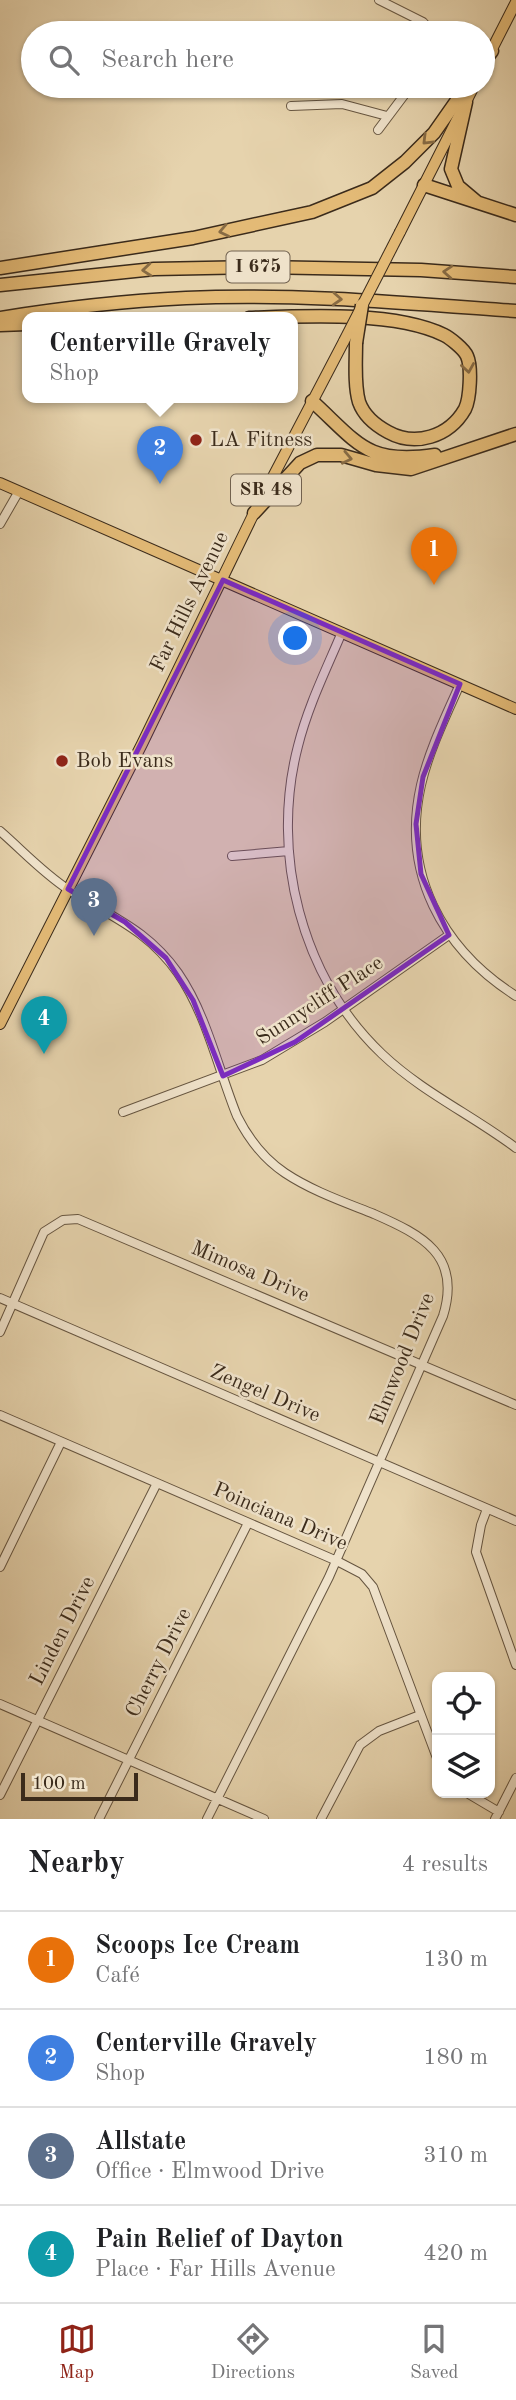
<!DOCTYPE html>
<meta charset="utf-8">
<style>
:root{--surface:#fff;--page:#f2f2f2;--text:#202124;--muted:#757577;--line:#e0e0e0;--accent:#8f2418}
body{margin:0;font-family:"Old Standard TT",serif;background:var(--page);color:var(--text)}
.controls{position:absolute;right:21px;bottom:21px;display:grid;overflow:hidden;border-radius:14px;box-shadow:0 2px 5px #0004}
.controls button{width:63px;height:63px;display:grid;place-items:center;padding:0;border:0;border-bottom:2px solid var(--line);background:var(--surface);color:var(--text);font:35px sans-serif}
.scale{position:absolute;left:21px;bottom:18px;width:117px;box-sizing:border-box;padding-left:7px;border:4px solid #3b2b1b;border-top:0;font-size:19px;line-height:24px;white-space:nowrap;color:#3b2b1b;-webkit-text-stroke:5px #efe2ca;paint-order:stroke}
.you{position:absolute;left:296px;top:639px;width:24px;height:24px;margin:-18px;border:5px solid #fff;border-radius:50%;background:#1a73e8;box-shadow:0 0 0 10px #1a73e833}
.badge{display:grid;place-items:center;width:46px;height:46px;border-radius:50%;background:var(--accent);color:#fff;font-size:23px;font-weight:700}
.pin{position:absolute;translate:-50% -58px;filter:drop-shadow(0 2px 4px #0008)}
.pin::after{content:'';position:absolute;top:37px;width:24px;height:21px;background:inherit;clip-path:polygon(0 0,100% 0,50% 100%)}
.popup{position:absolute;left:22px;top:312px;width:276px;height:91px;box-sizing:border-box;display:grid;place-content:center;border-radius:14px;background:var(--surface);filter:drop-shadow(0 2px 5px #0005);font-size:23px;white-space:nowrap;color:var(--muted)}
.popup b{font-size:26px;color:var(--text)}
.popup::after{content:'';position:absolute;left:50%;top:100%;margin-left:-14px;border:14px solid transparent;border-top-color:var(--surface)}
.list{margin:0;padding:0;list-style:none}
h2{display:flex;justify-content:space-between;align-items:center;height:91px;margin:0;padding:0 28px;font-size:30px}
h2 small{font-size:23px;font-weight:400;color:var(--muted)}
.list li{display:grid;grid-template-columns:46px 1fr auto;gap:21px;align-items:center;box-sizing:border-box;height:98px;padding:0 28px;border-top:2px solid var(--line)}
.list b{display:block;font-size:26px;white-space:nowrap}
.list p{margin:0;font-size:23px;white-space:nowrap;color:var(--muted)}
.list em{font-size:23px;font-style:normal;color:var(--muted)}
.icon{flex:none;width:38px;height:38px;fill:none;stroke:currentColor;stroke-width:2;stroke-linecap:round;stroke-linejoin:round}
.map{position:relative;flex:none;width:516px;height:1819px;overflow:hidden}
.search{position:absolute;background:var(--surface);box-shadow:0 2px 5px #0004;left:21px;right:21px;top:21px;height:77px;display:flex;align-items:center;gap:18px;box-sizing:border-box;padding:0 24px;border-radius:38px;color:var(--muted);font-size:26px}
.sheet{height:483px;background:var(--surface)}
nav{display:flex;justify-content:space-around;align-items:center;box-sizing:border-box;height:98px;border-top:2px solid var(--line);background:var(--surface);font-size:19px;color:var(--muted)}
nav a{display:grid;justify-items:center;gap:4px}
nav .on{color:var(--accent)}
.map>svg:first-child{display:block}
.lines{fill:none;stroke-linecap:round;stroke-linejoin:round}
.minor-casing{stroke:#665540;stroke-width:10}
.major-casing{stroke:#3b2b1b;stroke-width:12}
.highway-casing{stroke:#3b2b1b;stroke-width:15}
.minor{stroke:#efe2ca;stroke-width:8}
.major{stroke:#e3ba76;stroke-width:10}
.highway{stroke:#e3ba76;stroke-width:12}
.major-bridge-casing{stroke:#3b2b1b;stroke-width:12;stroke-linecap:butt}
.highway-bridge-casing{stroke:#3b2b1b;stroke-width:15;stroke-linecap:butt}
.major-bridge{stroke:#e3ba76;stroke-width:10}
.highway-bridge{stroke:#e3ba76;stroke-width:12}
.oneway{stroke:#876b44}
.marked{fill:#7b2cbf;fill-opacity:0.2;stroke:#7b2cbf;stroke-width:5;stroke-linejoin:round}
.poi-dot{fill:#8f2418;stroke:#efe2ca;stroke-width:2.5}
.labels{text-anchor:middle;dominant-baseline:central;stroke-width:5;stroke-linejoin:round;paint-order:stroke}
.shield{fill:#efe2ca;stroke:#716250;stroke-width:2}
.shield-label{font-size:19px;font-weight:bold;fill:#3b2b1b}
.poi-label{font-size:21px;fill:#3b2b1b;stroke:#efe2ca;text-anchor:start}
.street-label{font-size:21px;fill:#3b2b1b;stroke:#efe2ca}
</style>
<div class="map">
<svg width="516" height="1819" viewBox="0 0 516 1819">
<rect width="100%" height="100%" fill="#e6d3ad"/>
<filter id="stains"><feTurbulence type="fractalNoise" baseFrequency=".00286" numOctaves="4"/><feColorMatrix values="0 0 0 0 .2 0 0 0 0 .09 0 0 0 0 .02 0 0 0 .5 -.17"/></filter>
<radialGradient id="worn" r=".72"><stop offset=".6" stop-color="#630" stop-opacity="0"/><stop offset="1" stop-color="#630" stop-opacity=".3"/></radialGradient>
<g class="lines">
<defs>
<path id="minor" d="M 379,0 L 423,22 L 433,33
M 291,106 L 342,104 L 387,116
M 378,130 L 411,86
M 0,524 L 19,491
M 342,632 C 326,670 308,706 298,746 C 270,853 301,977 382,1054 C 422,1092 472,1115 516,1148
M 460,684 C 446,716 429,750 421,785 C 401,873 442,949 516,996
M 0,831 C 23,851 43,873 69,890 C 111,917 147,929 178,973 C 207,1015 218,1069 237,1116 C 248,1138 264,1159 285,1173 C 312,1191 344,1202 374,1214 C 422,1235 462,1255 443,1316 L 329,1577 L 207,1819
M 232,856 L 289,851
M 123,1112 L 262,1060 L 325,1022 L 449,935
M 0,1298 L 516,1521
M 0,1332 L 44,1232 L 63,1220 L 78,1219 L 516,1405
M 0,1415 L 337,1561 L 362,1574 L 373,1587 L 437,1758
M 487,1509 L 481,1525 L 476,1552 L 516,1665
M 0,1567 L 61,1442
M 0,1704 L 264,1819
M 467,1793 L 499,1812
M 0,1795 L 157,1483
M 99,1819 L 248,1523
M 321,1819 L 360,1745 L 379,1731 L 420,1715
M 495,1819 L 516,1778"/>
<path id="major" d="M 489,55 L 516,2
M 400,232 L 474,86
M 0,483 L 516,709
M 0,1024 L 142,744 L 254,513 L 344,341"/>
<path id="highway" d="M 483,63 L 492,51
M 466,102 L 451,169 L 458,186 L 477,202
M 424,185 L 516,215
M 0,268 L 193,238 L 312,212 L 372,188 L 405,162 L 434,133 L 467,86
M 0,285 L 154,269 L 261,267 L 421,270 L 516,277
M 0,318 C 62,308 123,301 186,298 C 296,293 406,303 516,311
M 249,318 C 304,316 395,311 444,335 C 450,338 464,349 467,356 C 472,367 470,399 465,409 C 449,437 415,447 388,432 C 375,425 364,416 359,402 C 354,385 356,361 356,343
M 0,325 L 27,324
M 312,401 C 359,444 367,465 435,455
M 254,513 L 300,463 L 317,455 L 341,455 L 376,465 L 411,469 L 516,434"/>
</defs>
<use href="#minor" class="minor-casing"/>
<use href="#major" class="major-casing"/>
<use href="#highway" class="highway-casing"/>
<use href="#minor" class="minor"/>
<use href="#major" class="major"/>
<use href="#highway" class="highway"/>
<defs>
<path id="major-bridge" d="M 344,341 L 400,232"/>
<path id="highway-bridge" d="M 356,343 L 362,305"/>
</defs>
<use href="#major-bridge" class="major-bridge-casing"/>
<use href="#highway-bridge" class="highway-bridge-casing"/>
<use href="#major-bridge" class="major-bridge"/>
<use href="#highway-bridge" class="highway-bridge"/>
</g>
<defs><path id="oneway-chevron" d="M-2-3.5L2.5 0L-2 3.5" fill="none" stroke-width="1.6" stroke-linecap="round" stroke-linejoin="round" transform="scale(1.75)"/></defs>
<g class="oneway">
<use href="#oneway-chevron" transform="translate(427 140) rotate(135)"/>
<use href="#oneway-chevron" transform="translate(224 231) rotate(168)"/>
<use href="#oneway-chevron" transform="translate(147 270) rotate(175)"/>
<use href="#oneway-chevron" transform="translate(448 272) rotate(-176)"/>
<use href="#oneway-chevron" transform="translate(337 299) rotate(3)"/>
<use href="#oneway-chevron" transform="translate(468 368) rotate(81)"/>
<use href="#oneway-chevron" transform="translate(347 458) rotate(12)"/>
</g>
<path class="marked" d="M 223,580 L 460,684 L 423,777 L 416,824 L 421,874 L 449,935 L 295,1042 L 223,1076 L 193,1000 L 166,958 L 125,922 L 68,889 Z"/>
<g class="poi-dot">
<circle cx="196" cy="440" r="7"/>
<circle cx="62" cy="761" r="7"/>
</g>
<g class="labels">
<g class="shield">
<rect x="226.5" y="251.5" width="63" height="31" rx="5"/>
<rect x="231" y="474.5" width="70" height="31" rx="5"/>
</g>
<g class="shield-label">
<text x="258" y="267">I 675</text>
<text x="266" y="490">SR 48</text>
</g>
<g class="poi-label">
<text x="210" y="440">LA Fitness</text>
<text x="76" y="761">Bob Evans</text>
</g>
<g class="street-label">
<text transform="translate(190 602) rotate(-64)">Far Hills Avenue</text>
<text transform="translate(320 1001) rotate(-33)">Sunnycliff Place</text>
<text transform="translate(250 1272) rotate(23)">Mimosa Drive</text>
<text transform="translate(403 1359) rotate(-68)">Elmwood Drive</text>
<text transform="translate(265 1394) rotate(23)">Zengel Drive</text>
<text transform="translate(280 1517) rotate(23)">Poinciana Drive</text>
<text transform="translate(63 1631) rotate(-63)">Linden Drive</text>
<text transform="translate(159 1663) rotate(-63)">Cherry Drive</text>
</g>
</g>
<rect width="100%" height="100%" filter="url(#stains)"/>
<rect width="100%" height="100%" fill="url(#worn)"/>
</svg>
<div class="controls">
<button><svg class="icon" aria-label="locate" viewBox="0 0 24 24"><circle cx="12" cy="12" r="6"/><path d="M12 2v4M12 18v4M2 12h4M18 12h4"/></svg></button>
<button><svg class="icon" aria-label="layers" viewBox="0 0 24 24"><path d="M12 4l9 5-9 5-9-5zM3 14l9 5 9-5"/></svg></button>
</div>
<div class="scale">100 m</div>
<div class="you"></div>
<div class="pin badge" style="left:434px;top:585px;background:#e8710a">1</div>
<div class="pin badge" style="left:160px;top:484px;background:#3f7fe0">2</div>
<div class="popup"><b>Centerville Gravely</b>Shop</div>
<div class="pin badge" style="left:94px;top:936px;background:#5c6f8a">3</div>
<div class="pin badge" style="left:44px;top:1054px;background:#0f9aa8">4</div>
<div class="search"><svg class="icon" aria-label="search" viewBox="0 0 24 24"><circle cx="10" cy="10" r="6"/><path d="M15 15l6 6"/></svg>Search here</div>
</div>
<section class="sheet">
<h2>Nearby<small>4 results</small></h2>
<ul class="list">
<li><span class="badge" style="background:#e8710a">1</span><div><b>Scoops Ice Cream</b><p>Café</p></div><em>130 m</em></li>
<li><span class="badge" style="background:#3f7fe0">2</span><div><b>Centerville Gravely</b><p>Shop</p></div><em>180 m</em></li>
<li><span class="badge" style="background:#5c6f8a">3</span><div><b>Allstate</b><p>Office · Elmwood Drive</p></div><em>310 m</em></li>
<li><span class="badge" style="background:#0f9aa8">4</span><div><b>Pain Relief of Dayton</b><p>Place · Far Hills Avenue</p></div><em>420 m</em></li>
</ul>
</section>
<nav>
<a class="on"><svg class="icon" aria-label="map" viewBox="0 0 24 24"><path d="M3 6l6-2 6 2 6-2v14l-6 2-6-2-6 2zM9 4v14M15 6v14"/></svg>Map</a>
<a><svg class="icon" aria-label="directions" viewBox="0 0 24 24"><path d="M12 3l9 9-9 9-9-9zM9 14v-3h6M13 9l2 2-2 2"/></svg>Directions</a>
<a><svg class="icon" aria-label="saved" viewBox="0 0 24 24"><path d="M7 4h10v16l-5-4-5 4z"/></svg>Saved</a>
</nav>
